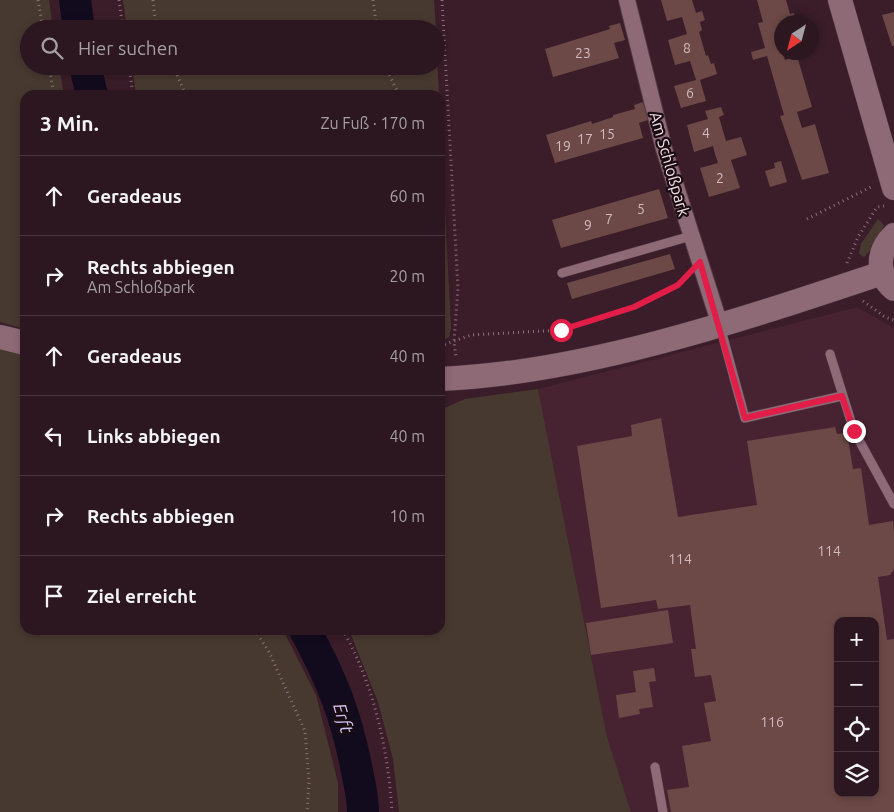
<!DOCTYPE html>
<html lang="de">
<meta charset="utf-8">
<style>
:root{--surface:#2c161f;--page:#38232c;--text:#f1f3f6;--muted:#a69fa4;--line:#48353d}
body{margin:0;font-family:Ubuntu,sans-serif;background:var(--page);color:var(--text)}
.controls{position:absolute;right:15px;bottom:15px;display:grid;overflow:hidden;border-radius:10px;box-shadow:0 2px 8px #0003}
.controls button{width:45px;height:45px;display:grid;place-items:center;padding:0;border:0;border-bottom:1px solid var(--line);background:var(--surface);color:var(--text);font:25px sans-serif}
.compass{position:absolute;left:774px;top:15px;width:45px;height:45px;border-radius:50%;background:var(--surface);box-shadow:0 2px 8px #0003;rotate:216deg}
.stop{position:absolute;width:15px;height:15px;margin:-11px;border:4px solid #e11d48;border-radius:50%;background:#fff}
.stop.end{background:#e11d48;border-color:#fff;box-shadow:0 1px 5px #0008}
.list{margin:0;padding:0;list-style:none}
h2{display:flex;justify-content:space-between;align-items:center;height:65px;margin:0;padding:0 20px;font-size:21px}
h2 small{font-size:16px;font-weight:400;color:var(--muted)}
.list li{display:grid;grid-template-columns:32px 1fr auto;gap:15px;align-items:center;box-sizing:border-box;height:80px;padding:0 20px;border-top:1px solid var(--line)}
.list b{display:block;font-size:19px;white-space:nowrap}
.list p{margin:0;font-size:16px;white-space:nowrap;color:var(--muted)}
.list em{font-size:16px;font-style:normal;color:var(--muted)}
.icon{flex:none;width:28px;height:28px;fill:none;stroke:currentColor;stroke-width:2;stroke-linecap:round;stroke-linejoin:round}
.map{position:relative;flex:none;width:894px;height:812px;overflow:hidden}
.search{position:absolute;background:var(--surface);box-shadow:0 2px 8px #0003;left:20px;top:20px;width:425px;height:55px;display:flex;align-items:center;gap:12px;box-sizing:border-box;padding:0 18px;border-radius:28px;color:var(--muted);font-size:19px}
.panel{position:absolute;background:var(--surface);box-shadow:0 2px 8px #0003;left:20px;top:90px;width:425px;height:545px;border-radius:15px}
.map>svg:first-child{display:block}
.built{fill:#472332;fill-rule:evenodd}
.green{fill:#483930}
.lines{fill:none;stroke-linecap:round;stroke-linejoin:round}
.river{stroke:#120b1e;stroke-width:32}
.building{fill:#6c4947;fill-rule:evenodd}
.lane-casing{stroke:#533a44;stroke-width:10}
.street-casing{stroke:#533a44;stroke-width:18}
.secondary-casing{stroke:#533a44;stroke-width:25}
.path{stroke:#8c727d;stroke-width:3;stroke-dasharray:1 4;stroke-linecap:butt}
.lane{stroke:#8e6a77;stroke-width:9}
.street{stroke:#8e6a77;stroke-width:16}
.secondary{stroke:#8e6a77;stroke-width:24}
.route{stroke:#e11d48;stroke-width:6}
.labels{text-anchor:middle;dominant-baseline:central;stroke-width:4.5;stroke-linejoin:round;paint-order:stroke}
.number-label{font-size:14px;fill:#d2babf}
.street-label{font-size:16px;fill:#f4dfe7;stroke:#190c11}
.water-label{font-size:18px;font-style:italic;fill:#d0c1f3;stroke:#190c11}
</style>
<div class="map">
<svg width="894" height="812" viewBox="0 0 894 812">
<rect width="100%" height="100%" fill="#3a1d29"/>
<path class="built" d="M 857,307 L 894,328 L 894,812 L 631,812 L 607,737 L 538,389 ZM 838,621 L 875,621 L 875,793 L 838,793 Z"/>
<path class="green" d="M 0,0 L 49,0 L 53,29 L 29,29 L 29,66 L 59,66 L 64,95 L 25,95 L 25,329 L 0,322 Z
M 123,0 L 434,0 L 436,29 L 127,29 Z
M 436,37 L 439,95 L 136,95 L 132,66 L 436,66 Z
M 440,112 L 451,328 L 449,337 L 440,342 Z
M 878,219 L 884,225 L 872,249 L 864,257 L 859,254 L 861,244 Z
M 0,348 L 25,355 L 25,630 L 283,630 L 316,695 L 338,783 L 338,812 L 0,812 Z
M 538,389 L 607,737 L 631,812 L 399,812 L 393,759 L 378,702 L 349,630 L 440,630 L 440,410 L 465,399 Z"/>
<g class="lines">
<path class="river" d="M 75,0 L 79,29
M 85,66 L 92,95
M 305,630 C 331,678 345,712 356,766 C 359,782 363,796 363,812"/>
</g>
<path class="building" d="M 661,0 L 692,0 L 696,13 L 702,11 L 705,20 L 700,22 L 702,30 L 699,32 L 706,56 L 708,55 L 711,64 L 714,63 L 717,74 L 700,80 L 706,101 L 681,108 L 674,86 L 696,80 L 690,61 L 675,65 L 668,40 L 687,34 L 682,17 L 667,21 Z
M 757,0 L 786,0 L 790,14 L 794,13 L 796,22 L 782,22 L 782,52 L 785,60 L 797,56 L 812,107 L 797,112 L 802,128 L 815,124 L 829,173 L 802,180 L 780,116 L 784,115 L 767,56 L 753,60 L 751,52 L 765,48 L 758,23 L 763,22 Z
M 894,12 L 894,46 L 892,46 L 882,15 Z
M 620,23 L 625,40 L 614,43 L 619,58 L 553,77 L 545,49 L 610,29 L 609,26 Z
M 643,102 L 648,120 L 639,123 L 643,138 L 555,163 L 546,135 L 591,121 L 592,124 L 613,117 L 613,115 L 635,109 L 634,105 Z
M 721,107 L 724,115 L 719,117 L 726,141 L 741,137 L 747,155 L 731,160 L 740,188 L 709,197 L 700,168 L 718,163 L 715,154 L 713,146 L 694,152 L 687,125 L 708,119 L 705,111 Z
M 781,161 L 787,182 L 770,187 L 765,171 L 775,168 L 774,163 Z
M 659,189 L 668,218 L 561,248 L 552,220 Z
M 670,254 L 675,269 L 572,299 L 567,283 Z
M 661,418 L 678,517 L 757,505 L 747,441 L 835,427 L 837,434 L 847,433 L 853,469 L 861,468 L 869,525 L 893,521 L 894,533 L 894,569 L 890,575 L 878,577 L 887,640 L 894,639 L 894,812 L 671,812 L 667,790 L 689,787 L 682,746 L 711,741 L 704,703 L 716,701 L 711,675 L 695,677 L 691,649 L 696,649 L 690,605 L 658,609 L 656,600 L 601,608 L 577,446 L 632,436 L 631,425 ZM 838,621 L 875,621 L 875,793 L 838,793 Z
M 668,610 L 673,643 L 591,655 L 586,623 Z
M 654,668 L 656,681 L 649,682 L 653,707 L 639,709 L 640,714 L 619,718 L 616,695 L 636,692 L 633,671 Z"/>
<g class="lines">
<defs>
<path id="lane" d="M 562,273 L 691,236
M 720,326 L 745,418 L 842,396
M 830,354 L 854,431 L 894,504
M 655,767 L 663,812"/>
<path id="street" d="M 627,0 L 664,149 L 720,325"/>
<path id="secondary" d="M 840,0 L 894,188
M 894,235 C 877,251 876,274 894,289
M 0,337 L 25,343
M 440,379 C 586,373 744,319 882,273"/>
</defs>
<use href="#lane" class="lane-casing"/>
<use href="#street" class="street-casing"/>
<use href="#secondary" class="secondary-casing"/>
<path class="path" d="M 38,0 L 43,29
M 119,0 L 123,29
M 153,0 L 156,29
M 373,0 L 377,29
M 442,0 L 458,288 L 454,342 L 456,357
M 49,66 L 54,95
M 129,66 L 133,95
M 173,66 L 186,95
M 385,66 L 399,95
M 807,219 L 871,187
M 847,263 L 858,237 L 877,207 L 884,206
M 863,301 L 885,317 L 894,320
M 440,346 L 471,335 L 561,330 L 634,307 L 678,285 L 687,276
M 255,630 L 269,652 L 305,731 L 309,782 L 307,812
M 343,630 C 374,686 388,748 392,812"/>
<use href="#lane" class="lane"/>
<use href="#street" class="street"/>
<use href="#secondary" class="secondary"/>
</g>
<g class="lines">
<path class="route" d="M 561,330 L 634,307 L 678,285 L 700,262 L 745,418 L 842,396 L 854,431"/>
</g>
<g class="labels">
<g class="number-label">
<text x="687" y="48">8</text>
<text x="583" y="53">23</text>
<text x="690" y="93">6</text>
<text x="706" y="133">4</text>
<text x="607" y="134">15</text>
<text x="585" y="139">17</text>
<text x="563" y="146">19</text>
<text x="720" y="178">2</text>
<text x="641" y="209">5</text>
<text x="609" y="219">7</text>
<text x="588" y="225">9</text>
<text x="829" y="551">114</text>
<text x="680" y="559">114</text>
<text x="772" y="722">116</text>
</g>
<g class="street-label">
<text transform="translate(670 164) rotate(74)">Am Schloßpark</text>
</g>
<g class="water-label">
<text transform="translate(344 718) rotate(74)">Erft</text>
</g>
</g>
</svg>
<div class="controls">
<button>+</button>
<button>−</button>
<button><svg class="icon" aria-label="locate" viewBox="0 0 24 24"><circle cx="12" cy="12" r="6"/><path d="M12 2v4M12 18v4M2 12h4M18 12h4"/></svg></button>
<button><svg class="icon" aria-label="layers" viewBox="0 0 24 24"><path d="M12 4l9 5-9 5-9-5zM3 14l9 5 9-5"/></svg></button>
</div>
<svg class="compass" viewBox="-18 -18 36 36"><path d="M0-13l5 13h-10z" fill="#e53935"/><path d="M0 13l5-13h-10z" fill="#a69fa4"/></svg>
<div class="stop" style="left:561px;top:330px"></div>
<div class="stop end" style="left:854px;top:431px"></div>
<div class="search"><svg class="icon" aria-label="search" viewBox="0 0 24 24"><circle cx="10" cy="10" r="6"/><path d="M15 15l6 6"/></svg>Hier suchen</div>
<section class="panel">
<h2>3 Min.<small>Zu Fuß · 170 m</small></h2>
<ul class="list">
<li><svg class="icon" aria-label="ahead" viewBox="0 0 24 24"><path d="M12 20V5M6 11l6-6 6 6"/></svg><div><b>Geradeaus</b></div><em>60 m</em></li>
<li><svg class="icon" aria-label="right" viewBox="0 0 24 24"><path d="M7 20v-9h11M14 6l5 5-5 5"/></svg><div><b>Rechts abbiegen</b><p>Am Schloßpark</p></div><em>20 m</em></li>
<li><svg class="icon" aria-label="ahead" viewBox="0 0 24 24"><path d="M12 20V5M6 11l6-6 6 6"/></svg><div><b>Geradeaus</b></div><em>40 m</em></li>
<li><svg class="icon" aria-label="left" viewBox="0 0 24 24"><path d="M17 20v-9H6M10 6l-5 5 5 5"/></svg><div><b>Links abbiegen</b></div><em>40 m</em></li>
<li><svg class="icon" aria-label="right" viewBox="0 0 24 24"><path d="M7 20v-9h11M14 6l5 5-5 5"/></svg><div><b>Rechts abbiegen</b></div><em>10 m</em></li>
<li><svg class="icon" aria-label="arrive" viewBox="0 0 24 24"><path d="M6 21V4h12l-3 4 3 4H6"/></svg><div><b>Ziel erreicht</b></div></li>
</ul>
</section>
</div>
